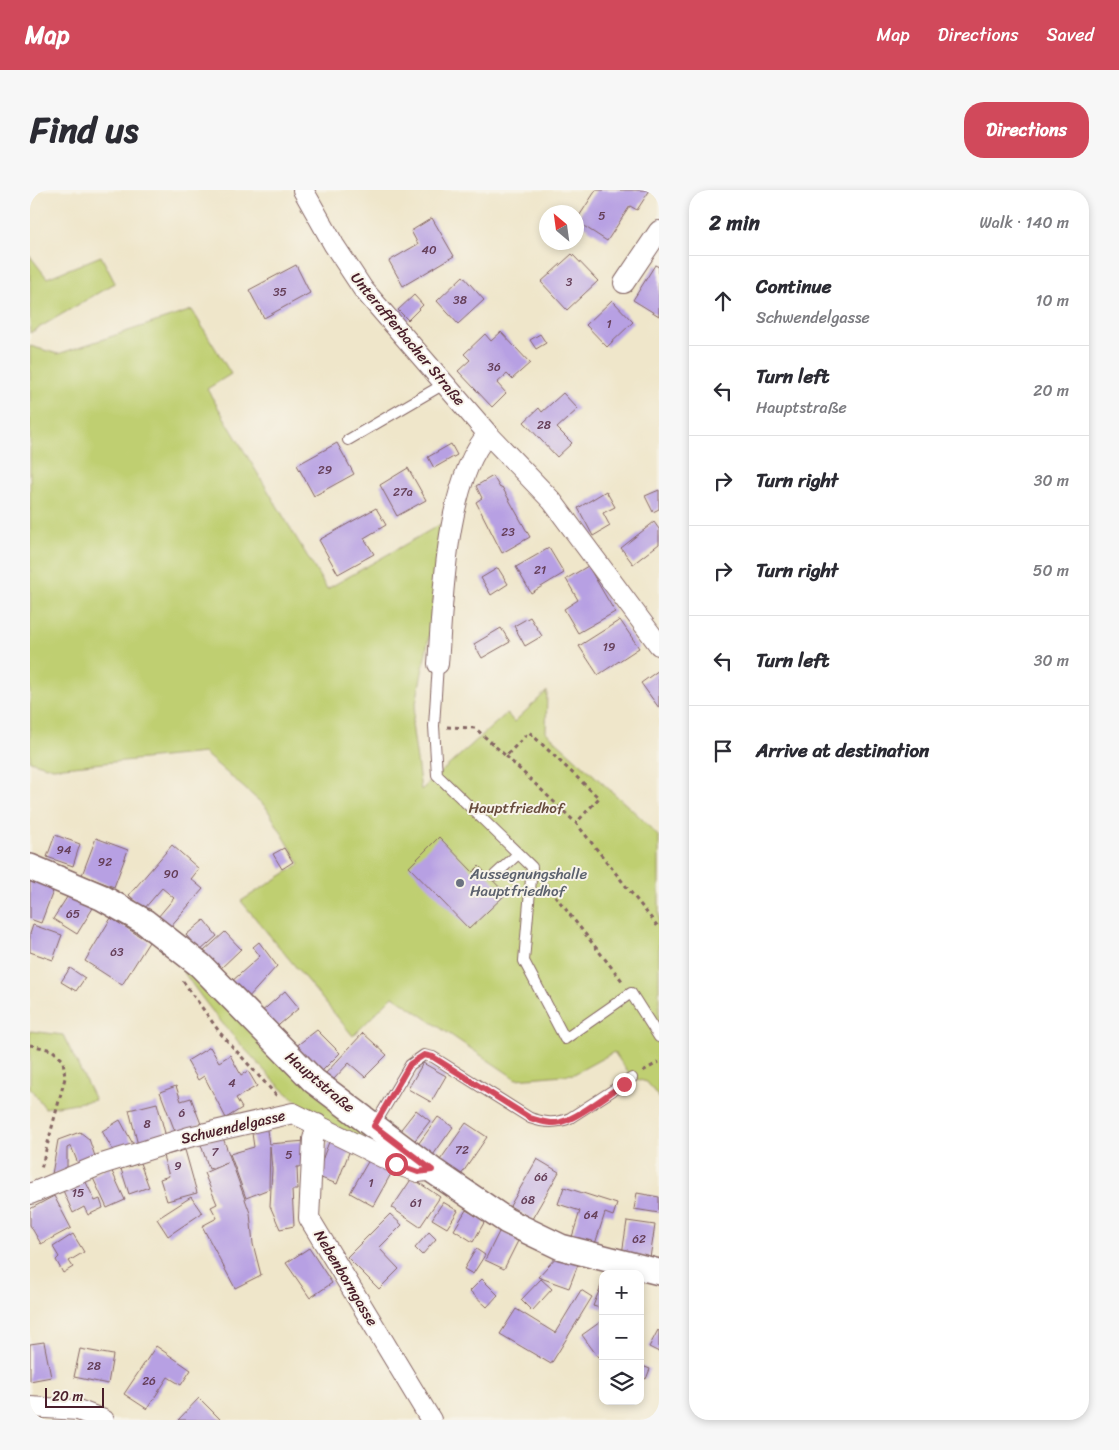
<!DOCTYPE html>
<meta charset="utf-8">
<style>
:root{--surface:#fff;--page:#f7f7f7;--text:#2b2b33;--muted:#7c7c81;--line:#e1e1e2;--accent:#d1495b}
body{margin:0;font-family:Sriracha,sans-serif;background:var(--page);color:var(--text)}
.controls{position:absolute;right:15px;bottom:15px;display:grid;overflow:hidden;border-radius:10px;box-shadow:0 2px 8px #0003}
.controls button{width:45px;height:45px;display:grid;place-items:center;padding:0;border:0;border-bottom:1px solid var(--line);background:var(--surface);color:var(--text);font:25px sans-serif}
.compass{position:absolute;left:509px;top:15px;width:45px;height:45px;border-radius:50%;background:var(--surface);box-shadow:0 2px 8px #0003;rotate:331deg}
.scale{position:absolute;left:15px;bottom:12px;width:59px;box-sizing:border-box;padding-left:5px;border:2px solid #4a1f2b;border-top:0;font-size:14px;line-height:18px;white-space:nowrap;color:#4a1f2b;-webkit-text-stroke:4px #f7f3e8;paint-order:stroke}
.stop{position:absolute;width:15px;height:15px;margin:-11px;border:4px solid #d1495b;border-radius:50%;background:#fff}
.stop.end{background:#d1495b;border-color:#fff;box-shadow:0 1px 5px #0008}
.list{margin:0;padding:0;list-style:none}
h2{display:flex;justify-content:space-between;align-items:center;height:65px;margin:0;padding:0 20px;font-size:21px}
h2 small{font-size:16px;font-weight:400;color:var(--muted)}
.list li{display:grid;grid-template-columns:32px 1fr auto;gap:15px;align-items:center;box-sizing:border-box;height:90px;padding:0 20px;border-top:1px solid var(--line)}
.list b{display:block;font-size:19px;white-space:nowrap}
.list p{margin:0;font-size:16px;white-space:nowrap;color:var(--muted)}
.list em{font-size:16px;font-style:normal;color:var(--muted)}
.icon{flex:none;width:28px;height:28px;fill:none;stroke:currentColor;stroke-width:2;stroke-linecap:round;stroke-linejoin:round}
.map{position:relative;flex:none;width:629px;height:1230px;overflow:hidden;border-radius:20px}
header{display:flex;align-items:center;gap:30px;box-sizing:border-box;height:70px;padding:0 25px;background:var(--accent);color:#fff}
header strong{font-size:24px}
nav{display:flex;gap:28px;margin-inline-start:auto;font-size:18px}
.intro{display:flex;align-items:center;justify-content:space-between;box-sizing:border-box;height:120px;padding:0 30px}
h1{margin:0;font-size:35px}
.button{padding:12px 22px;border-radius:20px;background:var(--accent);color:#fff;font-size:18px;font-weight:700}
main{display:flex;gap:30px;padding:0 30px}
aside{flex:1;background:var(--surface);border-radius:20px;box-shadow:0 2px 8px #0003}
.map>svg:first-child{display:block}
.green{fill:#bfcf71;stroke:#84774e}
.building{fill:#b7a0e3}
.lines{fill:none;stroke-linecap:round;stroke-linejoin:round}
.service-casing{stroke:#846563;stroke-width:12}
.minor-casing{stroke:#846563;stroke-width:22}
.tertiary-casing{stroke:#846563;stroke-width:28}
.path{stroke:#846563;stroke-width:3;stroke-dasharray:4 4;stroke-linecap:butt}
.service{stroke:#fff;stroke-width:10}
.minor{stroke:#fff;stroke-width:20}
.tertiary{stroke:#fff;stroke-width:25}
.route{stroke:#d1495b;stroke-width:6}
.worship-dot{fill:#6b7280;stroke:#f7f3e8;stroke-width:2}
.labels{text-anchor:middle;dominant-baseline:central;stroke-width:4;stroke-linejoin:round;paint-order:stroke}
.number-label{font-size:12px;fill:#653f59}
.street-label{font-size:15px;fill:#4a1f2b;stroke:#f7f3e8}
.park-label{font-size:15px;fill:#674b3c;stroke:#f7f3e8}
.worship-label{font-size:15px;fill:#5b616d;stroke:#f7f3e8;text-anchor:start}
</style>
<header>
<strong>Map</strong>
<nav><a>Map</a><a>Directions</a><a>Saved</a></nav>
</header>
<div class="intro"><h1>Find us</h1><a class="button">Directions</a></div>
<main>
<div class="map">
<svg width="629" height="1230" viewBox="0 0 629 1230">
<rect width="100%" height="100%" fill="#f7f3e8"/>
<filter id="ink" filterUnits="userSpaceOnUse"><feTurbulence type="fractalNoise" baseFrequency=".02" numOctaves="2"/><feDisplacementMap in="SourceGraphic" scale="10" xChannelSelector="R" yChannelSelector="G"/><feConvolveMatrix kernelMatrix="1 2 1 2 8 2 1 2 1" color-interpolation-filters="sRGB"/></filter>
<filter id="wash" filterUnits="userSpaceOnUse"><feTurbulence type="fractalNoise" baseFrequency=".0096" numOctaves="4" result="noise"/><feDisplacementMap in="SourceGraphic" scale="20" xChannelSelector="R" yChannelSelector="G"/><feGaussianBlur stdDeviation="1.12" result="paint"/><feColorMatrix in="noise" values="0 0 0 0 0 0 0 0 0 0 0 0 0 0 0 0 0 1.4 0 .05"/><feComposite in="paint" operator="in"/></filter>
<g filter="url(#wash)">
<rect width="100%" height="100%" fill="#efe6ca"/>
<path class="green" d="M 0,66 L 17,88 L 71,66 L 85,93 L 0,143 Z
M 162,120 L 201,184 L 177,199 L 297,399 L 411,334 L 401,436 L 382,534 L 391,600 L 477,523 L 484,532 L 517,501 L 516,542 L 610,627 L 629,647 L 629,908 L 617,892 L 602,888 L 584,862 L 544,884 L 486,889 L 363,806 L 323,846 L 211,711 L 270,674 L 236,617 L 174,563 L 23,578 L 0,571 L 0,156 L 28,164 Z
M 143,765 L 385,977 C 345,957 305,938 268,912 C 252,900 238,885 225,870 C 194,837 166,803 143,765 Z
M 0,841 L 33,845 L 65,910 L 15,918 L 0,898 Z"/>
<g id="blocks">
<path class="building" d="M 566,0 L 620,0 L 607,20 L 600,16 L 577,51 L 546,31 Z
M 402,28 L 424,66 L 373,96 L 359,71 L 388,54 L 381,41 Z
M 542,64 L 568,91 L 537,120 L 511,92 Z
M 266,75 L 280,103 L 234,128 L 219,100 Z
M 625,75 L 629,77 L 629,126 L 603,110 Z
M 433,86 L 454,110 L 428,134 L 407,111 Z
M 384,105 L 393,115 L 378,130 L 368,120 Z
M 582,110 L 603,132 L 577,157 L 556,135 Z
M 471,142 L 500,173 L 482,189 L 477,184 L 467,193 L 476,203 L 462,217 L 428,181 L 440,170 L 434,164 L 455,144 L 461,151 Z
M 510,144 L 516,153 L 506,159 L 500,150 Z
M 533,203 L 548,219 L 527,238 L 542,253 L 527,267 L 494,232 L 509,218 L 512,222 Z
M 307,253 L 324,284 L 284,306 L 267,275 Z
M 421,254 L 427,265 L 404,278 L 398,267 Z
M 378,278 L 396,310 L 367,326 L 350,295 Z
M 463,286 L 470,298 L 472,297 L 500,347 L 472,363 L 446,312 L 452,308 L 446,296 Z
M 629,300 L 629,319 L 623,322 L 615,306 Z
M 576,301 L 585,317 L 573,323 L 580,336 L 563,346 L 548,318 Z
M 346,318 L 356,335 L 334,348 L 344,364 L 308,384 L 289,350 Z
M 624,332 L 629,339 L 629,354 L 603,374 L 591,358 Z
M 519,358 L 534,383 L 501,403 L 486,377 Z
M 558,376 L 585,422 L 548,443 L 534,419 L 548,410 L 536,389 Z
M 468,378 L 478,394 L 461,405 L 451,388 Z
M 500,427 L 512,446 L 495,456 L 484,436 Z
M 590,430 L 609,458 L 568,485 L 549,456 Z
M 471,438 L 480,452 L 452,468 L 444,454 Z
M 629,480 L 629,518 L 611,493 Z
M 25,645 L 50,654 L 43,676 L 17,667 Z
M 409,647 L 443,682 L 449,676 L 476,704 L 439,739 L 379,677 Z
M 66,648 L 98,660 L 84,697 L 52,685 Z
M 142,655 L 169,679 L 161,689 L 173,699 L 140,737 L 128,727 L 144,708 L 132,698 L 114,719 L 99,705 Z
M 254,658 L 263,672 L 252,679 L 243,664 Z
M 0,687 L 25,696 L 11,733 L 0,729 Z
M 39,704 L 63,718 L 47,744 L 23,729 Z
M 81,728 L 119,752 L 92,795 L 55,771 Z
M 174,730 L 187,746 L 170,761 L 156,745 Z
M 3,735 L 32,745 L 23,770 L 0,762 L 0,744 Z
M 195,742 L 211,759 L 189,780 L 173,762 Z
M 229,752 L 247,776 L 217,809 L 200,793 L 230,766 L 223,757 Z
M 40,778 L 55,788 L 46,801 L 31,792 Z
M 255,801 L 269,818 L 243,840 L 229,824 Z
M 287,840 L 310,863 L 291,882 L 265,857 Z
M 333,843 L 357,865 L 335,887 L 319,873 L 303,890 L 295,884 Z
M 180,857 L 189,872 L 200,865 L 211,885 L 218,881 L 227,896 L 206,908 L 212,918 L 196,928 L 174,886 L 168,890 L 157,871 Z
M 393,873 L 416,886 L 401,912 L 378,899 Z
M 146,896 L 151,911 L 161,908 L 171,934 L 146,944 L 130,902 Z
M 127,913 L 136,947 L 108,955 L 99,920 Z
M 386,920 L 400,931 L 382,954 L 368,943 Z
M 408,927 L 423,937 L 401,968 L 386,957 Z
M 90,930 L 103,954 L 85,964 L 72,941 Z
M 236,933 L 239,954 L 276,951 L 278,976 L 267,977 L 268,1000 L 262,1000 L 264,1036 L 250,1039 L 240,1016 L 242,979 L 240,956 L 239,999 L 216,1008 L 200,964 L 224,957 L 221,936 Z
M 436,933 L 457,947 L 429,988 L 408,973 Z
M 50,942 L 59,949 L 66,969 L 49,976 L 41,956 L 37,958 L 37,980 L 22,984 L 28,950 Z
M 192,945 L 220,1023 L 223,1054 L 231,1085 L 205,1098 L 172,1036 L 187,1028 L 181,1017 L 187,1014 L 174,983 L 197,973 L 179,979 L 170,952 Z
M 299,952 L 320,960 L 307,994 L 286,986 Z
M 155,960 L 167,1003 L 137,1011 L 130,989 L 139,986 L 133,966 Z
M 507,969 L 529,982 L 502,1029 L 480,1016 Z
M 339,970 L 362,982 L 343,1016 L 320,1003 Z
M 110,973 L 119,997 L 99,1004 L 91,979 Z
M 80,977 L 95,1010 L 77,1018 L 62,986 Z
M 53,986 L 65,1011 L 70,1009 L 73,1018 L 58,1025 L 54,1017 L 43,1023 L 31,996 Z
M 382,988 L 410,1007 L 390,1037 L 362,1018 Z
M 534,997 L 587,1014 L 583,1026 L 575,1023 L 565,1054 L 542,1047 L 550,1021 L 528,1014 Z
M 607,1003 L 629,1007 L 629,1023 L 604,1019 Z
M 24,1006 L 41,1038 L 11,1054 L 0,1035 L 0,1019 Z
M 161,1007 L 172,1023 L 138,1046 L 127,1029 Z
M 413,1012 L 428,1021 L 417,1038 L 402,1029 Z
M 436,1020 L 455,1031 L 443,1052 L 424,1040 Z
M 360,1024 L 372,1035 L 349,1058 L 369,1079 L 349,1099 L 317,1067 Z
M 597,1031 L 625,1035 L 620,1068 L 592,1064 Z
M 470,1040 L 489,1049 L 474,1079 L 455,1070 Z
M 399,1042 L 406,1049 L 392,1065 L 385,1058 Z
M 43,1044 L 54,1062 L 39,1071 L 43,1077 L 33,1083 L 26,1070 L 29,1067 L 23,1057 Z
M 279,1058 L 302,1093 L 280,1108 L 256,1073 Z
M 446,1059 L 455,1065 L 443,1084 L 434,1079 Z
M 528,1065 L 549,1072 L 539,1098 L 508,1087 Z
M 452,1089 L 468,1105 L 457,1117 L 440,1101 Z
M 511,1089 L 522,1099 L 502,1121 L 491,1110 Z
M 573,1091 L 573,1119 L 563,1116 Z
M 551,1100 L 562,1107 L 521,1174 L 470,1144 L 486,1119 L 525,1143 Z
M 573,1130 L 573,1164 L 568,1167 L 552,1145 Z
M 628,1140 L 629,1141 L 629,1162 L 619,1157 Z
M 14,1152 L 21,1187 L 0,1191 L 0,1154 Z
M 126,1156 L 161,1180 L 151,1195 L 138,1187 L 117,1219 L 94,1204 Z
M 50,1159 L 83,1165 L 78,1194 L 44,1187 Z
M 610,1175 L 620,1179 L 616,1189 L 610,1186 Z
M 169,1208 L 191,1230 L 148,1230 Z"/>
</g>
</g>
<g filter="url(#ink)">
<use href="#blocks" fill-opacity="0" stroke="#846563" stroke-width="1"/>
<g class="lines">
<defs>
<path id="service" d="M 318,250 L 414,194
M 408,474 L 404,536 L 407,585 L 502,677 L 494,771 L 535,849 L 601,803 L 629,847
M 465,685 L 488,664
M 344,936 L 380,875 L 394,865 L 403,867 L 500,928 C 514,933 526,934 540,928 L 602,888"/>
<path id="minor" d="M 273,0 L 304,55 L 333,99 L 458,244 L 522,311 L 629,455
M 594,93 L 629,41
M 408,474 C 413,410 415,292 458,244
M 287,934 L 283,949 L 279,1028 L 401,1230
M 0,1004 L 72,974 L 159,947 L 263,923 L 366,974 L 388,982 L 402,980
M 0,1217 L 48,1220 L 74,1230"/>
<path id="tertiary" d="M 0,677 L 71,707 L 115,732 L 170,775 L 284,891 L 402,980 L 477,1031 L 531,1057 L 629,1082"/>
</defs>
<use href="#service" class="service-casing"/>
<use href="#minor" class="minor-casing"/>
<use href="#tertiary" class="tertiary-casing"/>
<path class="path" d="M 417,537 L 445,538 L 476,566 L 499,542 L 569,608 L 546,633
M 476,566 L 546,633 L 629,738
M 515,693 L 593,792
M 153,791 L 191,844 L 247,906
M 0,855 L 22,860 L 33,870 L 35,888 L 11,979
M 613,881 L 629,872"/>
<use href="#service" class="service"/>
<use href="#minor" class="minor"/>
<use href="#tertiary" class="tertiary"/>
</g>
</g>
<g class="lines" filter="url(#ink)">
<path class="route" d="M 366,974 L 388,982 L 402,980 L 344,936 L 380,874 L 394,865 L 403,867 L 500,928 C 510,931 521,935 531,932 C 550,927 576,905 594,894"/>
</g>
<circle class="worship-dot" cx="430" cy="693" r="5"/>
<g class="labels">
<g class="number-label">
<text x="572" y="26">5</text>
<text x="399" y="60">40</text>
<text x="539" y="92">3</text>
<text x="250" y="102">35</text>
<text x="430" y="110">38</text>
<text x="579" y="134">1</text>
<text x="464" y="177">36</text>
<text x="514" y="235">28</text>
<text x="295" y="280">29</text>
<text x="373" y="302">27a</text>
<text x="478" y="342">23</text>
<text x="510" y="380">21</text>
<text x="579" y="457">19</text>
<text x="34" y="660">94</text>
<text x="75" y="672">92</text>
<text x="141" y="684">90</text>
<text x="43" y="724">65</text>
<text x="87" y="762">63</text>
<text x="202" y="893">4</text>
<text x="152" y="923">6</text>
<text x="117" y="934">8</text>
<text x="432" y="960">72</text>
<text x="185" y="962">7</text>
<text x="259" y="965">5</text>
<text x="148" y="976">9</text>
<text x="511" y="987">66</text>
<text x="341" y="993">1</text>
<text x="48" y="1003">15</text>
<text x="498" y="1010">68</text>
<text x="386" y="1013">61</text>
<text x="561" y="1025">64</text>
<text x="609" y="1049">62</text>
<text x="64" y="1176">28</text>
<text x="119" y="1191">26</text>
</g>
<g class="street-label">
<text transform="translate(378 149) rotate(50)">Unterafferbacher Straße</text>
<text transform="translate(290 892) rotate(40)">Hauptstraße</text>
<text transform="translate(203 937) rotate(-13)">Schwendelgasse</text>
<text transform="translate(316 1088) rotate(59)">Nebenborngasse</text>
</g>
<g class="park-label">
<text x="486" y="618">Hauptfriedhof</text>
</g>
<g class="worship-label">
<text x="440" y="684">Aussegnungshalle<tspan x="440" dy="17">Hauptfriedhof</tspan></text>
</g>
</g>
</svg>
<div class="controls">
<button>+</button>
<button>−</button>
<button><svg class="icon" aria-label="layers" viewBox="0 0 24 24"><path d="M12 4l9 5-9 5-9-5zM3 14l9 5 9-5"/></svg></button>
</div>
<svg class="compass" viewBox="-18 -18 36 36"><path d="M0-13l5 13h-10z" fill="#e53935"/><path d="M0 13l5-13h-10z" fill="#7c7c81"/></svg>
<div class="scale">20 m</div>
<div class="stop" style="left:366px;top:974px"></div>
<div class="stop end" style="left:594px;top:894px"></div>
</div>
<aside>
<h2>2 min<small>Walk · 140 m</small></h2>
<ul class="list">
<li><svg class="icon" aria-label="ahead" viewBox="0 0 24 24"><path d="M12 20V5M6 11l6-6 6 6"/></svg><div><b>Continue</b><p>Schwendelgasse</p></div><em>10 m</em></li>
<li><svg class="icon" aria-label="left" viewBox="0 0 24 24"><path d="M17 20v-9H6M10 6l-5 5 5 5"/></svg><div><b>Turn left</b><p>Hauptstraße</p></div><em>20 m</em></li>
<li><svg class="icon" aria-label="right" viewBox="0 0 24 24"><path d="M7 20v-9h11M14 6l5 5-5 5"/></svg><div><b>Turn right</b></div><em>30 m</em></li>
<li><svg class="icon" aria-label="right" viewBox="0 0 24 24"><path d="M7 20v-9h11M14 6l5 5-5 5"/></svg><div><b>Turn right</b></div><em>50 m</em></li>
<li><svg class="icon" aria-label="left" viewBox="0 0 24 24"><path d="M17 20v-9H6M10 6l-5 5 5 5"/></svg><div><b>Turn left</b></div><em>30 m</em></li>
<li><svg class="icon" aria-label="arrive" viewBox="0 0 24 24"><path d="M6 21V4h12l-3 4 3 4H6"/></svg><div><b>Arrive at destination</b></div></li>
</ul>
</aside>
</main>
